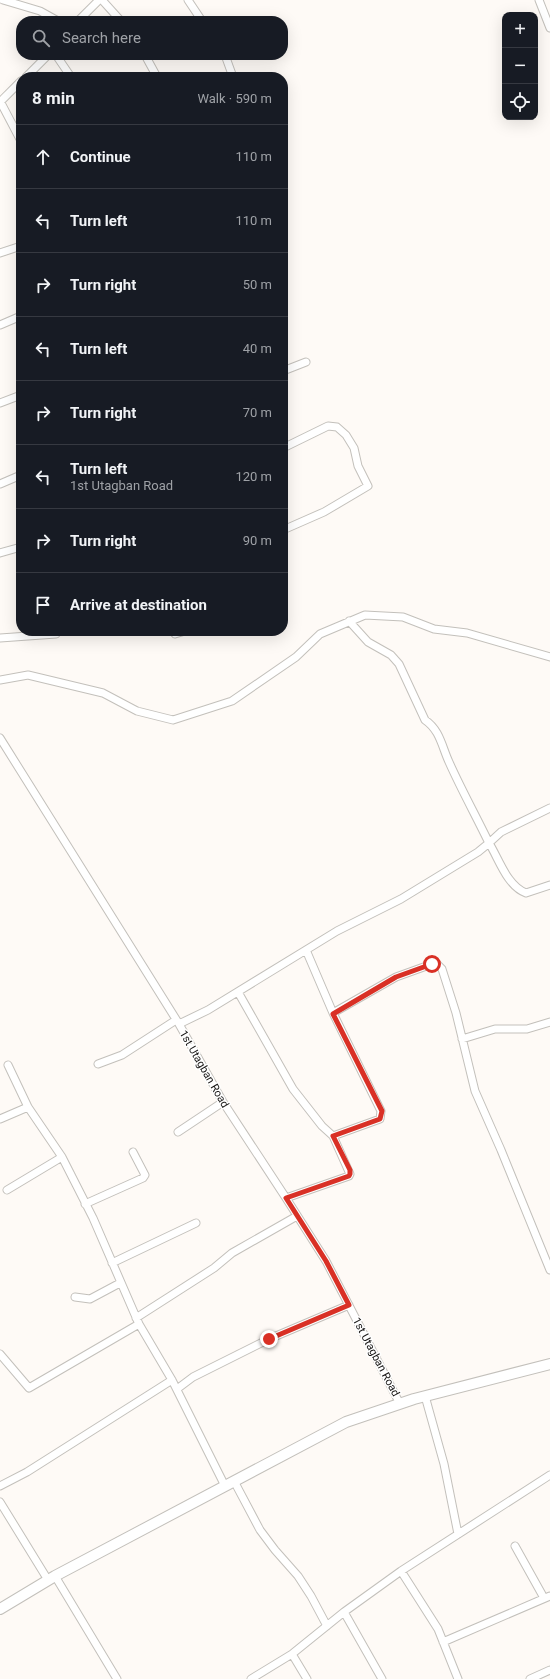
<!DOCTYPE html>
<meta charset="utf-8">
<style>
:root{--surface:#171b24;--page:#20242c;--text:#f1f3f6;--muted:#9ea1a6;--line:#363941}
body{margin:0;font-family:Roboto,sans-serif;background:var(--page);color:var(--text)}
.controls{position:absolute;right:12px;top:12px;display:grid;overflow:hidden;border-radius:8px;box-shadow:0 4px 16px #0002}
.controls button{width:36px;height:36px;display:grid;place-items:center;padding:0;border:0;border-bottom:1px solid var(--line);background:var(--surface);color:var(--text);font:20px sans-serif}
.stop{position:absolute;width:12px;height:12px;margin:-9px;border:3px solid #d93025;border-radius:50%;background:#fff}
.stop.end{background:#d93025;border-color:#fff;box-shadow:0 1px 4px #0008}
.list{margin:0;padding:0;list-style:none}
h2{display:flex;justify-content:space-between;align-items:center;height:52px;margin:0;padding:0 16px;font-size:17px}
h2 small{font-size:13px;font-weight:400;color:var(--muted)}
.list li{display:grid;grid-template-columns:26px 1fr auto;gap:12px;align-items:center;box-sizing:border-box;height:64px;padding:0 16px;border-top:1px solid var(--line)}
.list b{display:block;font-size:15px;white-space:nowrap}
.list p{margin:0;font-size:13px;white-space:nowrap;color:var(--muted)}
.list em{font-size:13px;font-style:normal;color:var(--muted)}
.icon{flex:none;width:22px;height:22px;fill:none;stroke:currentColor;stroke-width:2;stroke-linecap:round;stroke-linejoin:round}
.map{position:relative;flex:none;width:550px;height:1679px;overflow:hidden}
.search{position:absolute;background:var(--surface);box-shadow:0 4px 16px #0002;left:16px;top:16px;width:272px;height:44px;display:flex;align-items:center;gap:10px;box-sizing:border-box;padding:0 14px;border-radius:16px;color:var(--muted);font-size:15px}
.panel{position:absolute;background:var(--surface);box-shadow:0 4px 16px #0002;left:16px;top:72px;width:272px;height:564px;border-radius:16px}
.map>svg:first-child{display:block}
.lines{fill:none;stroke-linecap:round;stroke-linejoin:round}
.minor-casing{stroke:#c3c0bb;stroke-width:9}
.secondary-casing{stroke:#c3c0bb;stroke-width:12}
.minor{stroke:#fff;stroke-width:7}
.secondary{stroke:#fff;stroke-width:10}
.route{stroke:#d93025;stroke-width:5}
.labels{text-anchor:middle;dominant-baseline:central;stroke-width:3;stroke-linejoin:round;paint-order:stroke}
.street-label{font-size:11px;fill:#171514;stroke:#fff}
</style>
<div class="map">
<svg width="550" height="1679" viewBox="0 0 550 1679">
<rect width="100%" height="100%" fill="#fefaf6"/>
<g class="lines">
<defs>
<path id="minor" d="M 3,0 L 40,11 L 58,21
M 102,0 L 121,21
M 188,0 L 202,21
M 539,0 L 550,28
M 78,21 L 99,0
M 56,55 L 71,77
M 145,55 L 157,77
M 225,55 L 233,77
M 26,77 L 48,55
M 0,101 L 21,141
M 0,102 L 21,81
M 0,253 L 21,246
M 0,325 L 21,316
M 283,371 L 306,362
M 0,403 L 21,395
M 283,448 L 328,426 L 337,427 L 346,435 L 354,448 L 358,466 L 368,486 L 324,512 L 283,530
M 0,484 L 21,475
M 0,553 L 21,547
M 173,631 L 175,634 L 185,631
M 0,638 L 56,634
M 0,680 L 28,675 L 103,693 L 137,711 L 173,720 L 232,701 L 296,657 L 320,634 L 365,615 L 403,617 L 434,629 L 467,633 L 550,657
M 0,738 L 179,1024 L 223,1102 L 286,1198 L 326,1261 L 400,1404
M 550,808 L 501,832 L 489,843 C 499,859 507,886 526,893 L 550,885
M 306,950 L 333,1013 L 381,1111 L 380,1119 L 333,1136
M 238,992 L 293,1089 L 322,1126 L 333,1136 L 350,1174 L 349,1176 L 286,1198
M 333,1013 L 396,977 L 432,964 L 438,965 L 442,969 L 456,1013 L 475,1091 L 501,1150 L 550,1270
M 179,1024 L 208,1010 L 337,931 L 401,899 L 478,852 L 489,843 C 476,816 461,789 449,762 C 442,747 440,730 425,720 L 399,664 L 391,655 L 368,642 L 349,621
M 462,1039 L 495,1029 L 527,1029 L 550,1022
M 98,1064 L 122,1055 L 176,1020
M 8,1065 L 28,1107 L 62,1157 L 93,1218 L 139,1324 L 172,1380 L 225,1486
M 0,1119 L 28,1107
M 178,1132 L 223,1102
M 7,1190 L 62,1157
M 85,1204 L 143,1178 L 145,1175 L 133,1152
M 112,1263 L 196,1223
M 75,1297 L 90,1299 L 120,1283
M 136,1318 L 214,1268 L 232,1253 L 297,1216
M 0,1354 L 29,1388 L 139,1324
M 177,1389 L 193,1377 L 269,1339 L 349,1305
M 425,1396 L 444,1464 L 458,1534
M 234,1481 L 260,1530 L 275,1550 L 298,1576 L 311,1596 L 327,1626
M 0,1486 L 27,1472 L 172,1380
M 0,1502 L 48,1580
M 515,1546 L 544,1598
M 401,1571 L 438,1629 L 458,1679
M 55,1576 L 117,1679
M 344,1612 L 382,1679
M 443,1642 L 550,1596
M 292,1654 L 307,1679
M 251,1679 L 292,1654 L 344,1612 L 401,1571 L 550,1475
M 530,1679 L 550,1670"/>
<path id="secondary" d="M 0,1609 L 55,1576 L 346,1422 L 414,1399 L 550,1364"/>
</defs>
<use href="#minor" class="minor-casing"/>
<use href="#secondary" class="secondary-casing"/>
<use href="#minor" class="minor"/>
<use href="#secondary" class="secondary"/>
</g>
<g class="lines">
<path class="route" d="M 269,1339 L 349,1305 L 326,1261 L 286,1198 L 349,1176 L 350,1174 L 350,1170 L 333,1136 L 380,1119 L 382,1111 L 333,1014 L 396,977 L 432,964"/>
</g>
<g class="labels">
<g class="street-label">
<text transform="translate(204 1069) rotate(60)">1st Utagban Road</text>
<text transform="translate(376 1357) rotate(62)">1st Utagban Road</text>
</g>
</g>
</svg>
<div class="controls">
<button>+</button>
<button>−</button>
<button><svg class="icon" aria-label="locate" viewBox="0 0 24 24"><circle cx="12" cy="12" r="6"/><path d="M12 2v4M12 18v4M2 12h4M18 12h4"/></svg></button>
</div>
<div class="stop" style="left:432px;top:964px"></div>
<div class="stop end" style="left:269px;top:1339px"></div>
<div class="search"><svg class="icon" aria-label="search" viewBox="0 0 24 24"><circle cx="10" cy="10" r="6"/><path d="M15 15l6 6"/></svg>Search here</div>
<section class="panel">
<h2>8 min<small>Walk · 590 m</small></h2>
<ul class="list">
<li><svg class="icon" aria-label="ahead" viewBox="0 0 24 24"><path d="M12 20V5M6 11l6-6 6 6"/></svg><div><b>Continue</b></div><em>110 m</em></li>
<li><svg class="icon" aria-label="left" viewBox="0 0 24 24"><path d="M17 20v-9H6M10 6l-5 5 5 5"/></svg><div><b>Turn left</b></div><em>110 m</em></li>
<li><svg class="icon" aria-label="right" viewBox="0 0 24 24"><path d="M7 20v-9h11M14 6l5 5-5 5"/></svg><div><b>Turn right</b></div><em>50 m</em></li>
<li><svg class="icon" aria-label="left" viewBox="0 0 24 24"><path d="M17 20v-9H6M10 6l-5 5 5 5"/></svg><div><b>Turn left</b></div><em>40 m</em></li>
<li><svg class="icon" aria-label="right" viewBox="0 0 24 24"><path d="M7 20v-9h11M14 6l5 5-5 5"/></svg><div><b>Turn right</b></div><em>70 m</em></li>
<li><svg class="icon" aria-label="left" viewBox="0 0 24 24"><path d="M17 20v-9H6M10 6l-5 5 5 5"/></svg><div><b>Turn left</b><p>1st Utagban Road</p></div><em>120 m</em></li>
<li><svg class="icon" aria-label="right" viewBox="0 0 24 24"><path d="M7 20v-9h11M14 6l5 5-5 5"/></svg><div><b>Turn right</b></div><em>90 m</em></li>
<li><svg class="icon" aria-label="arrive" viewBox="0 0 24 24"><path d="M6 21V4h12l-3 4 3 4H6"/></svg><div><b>Arrive at destination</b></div></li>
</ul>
</section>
</div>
